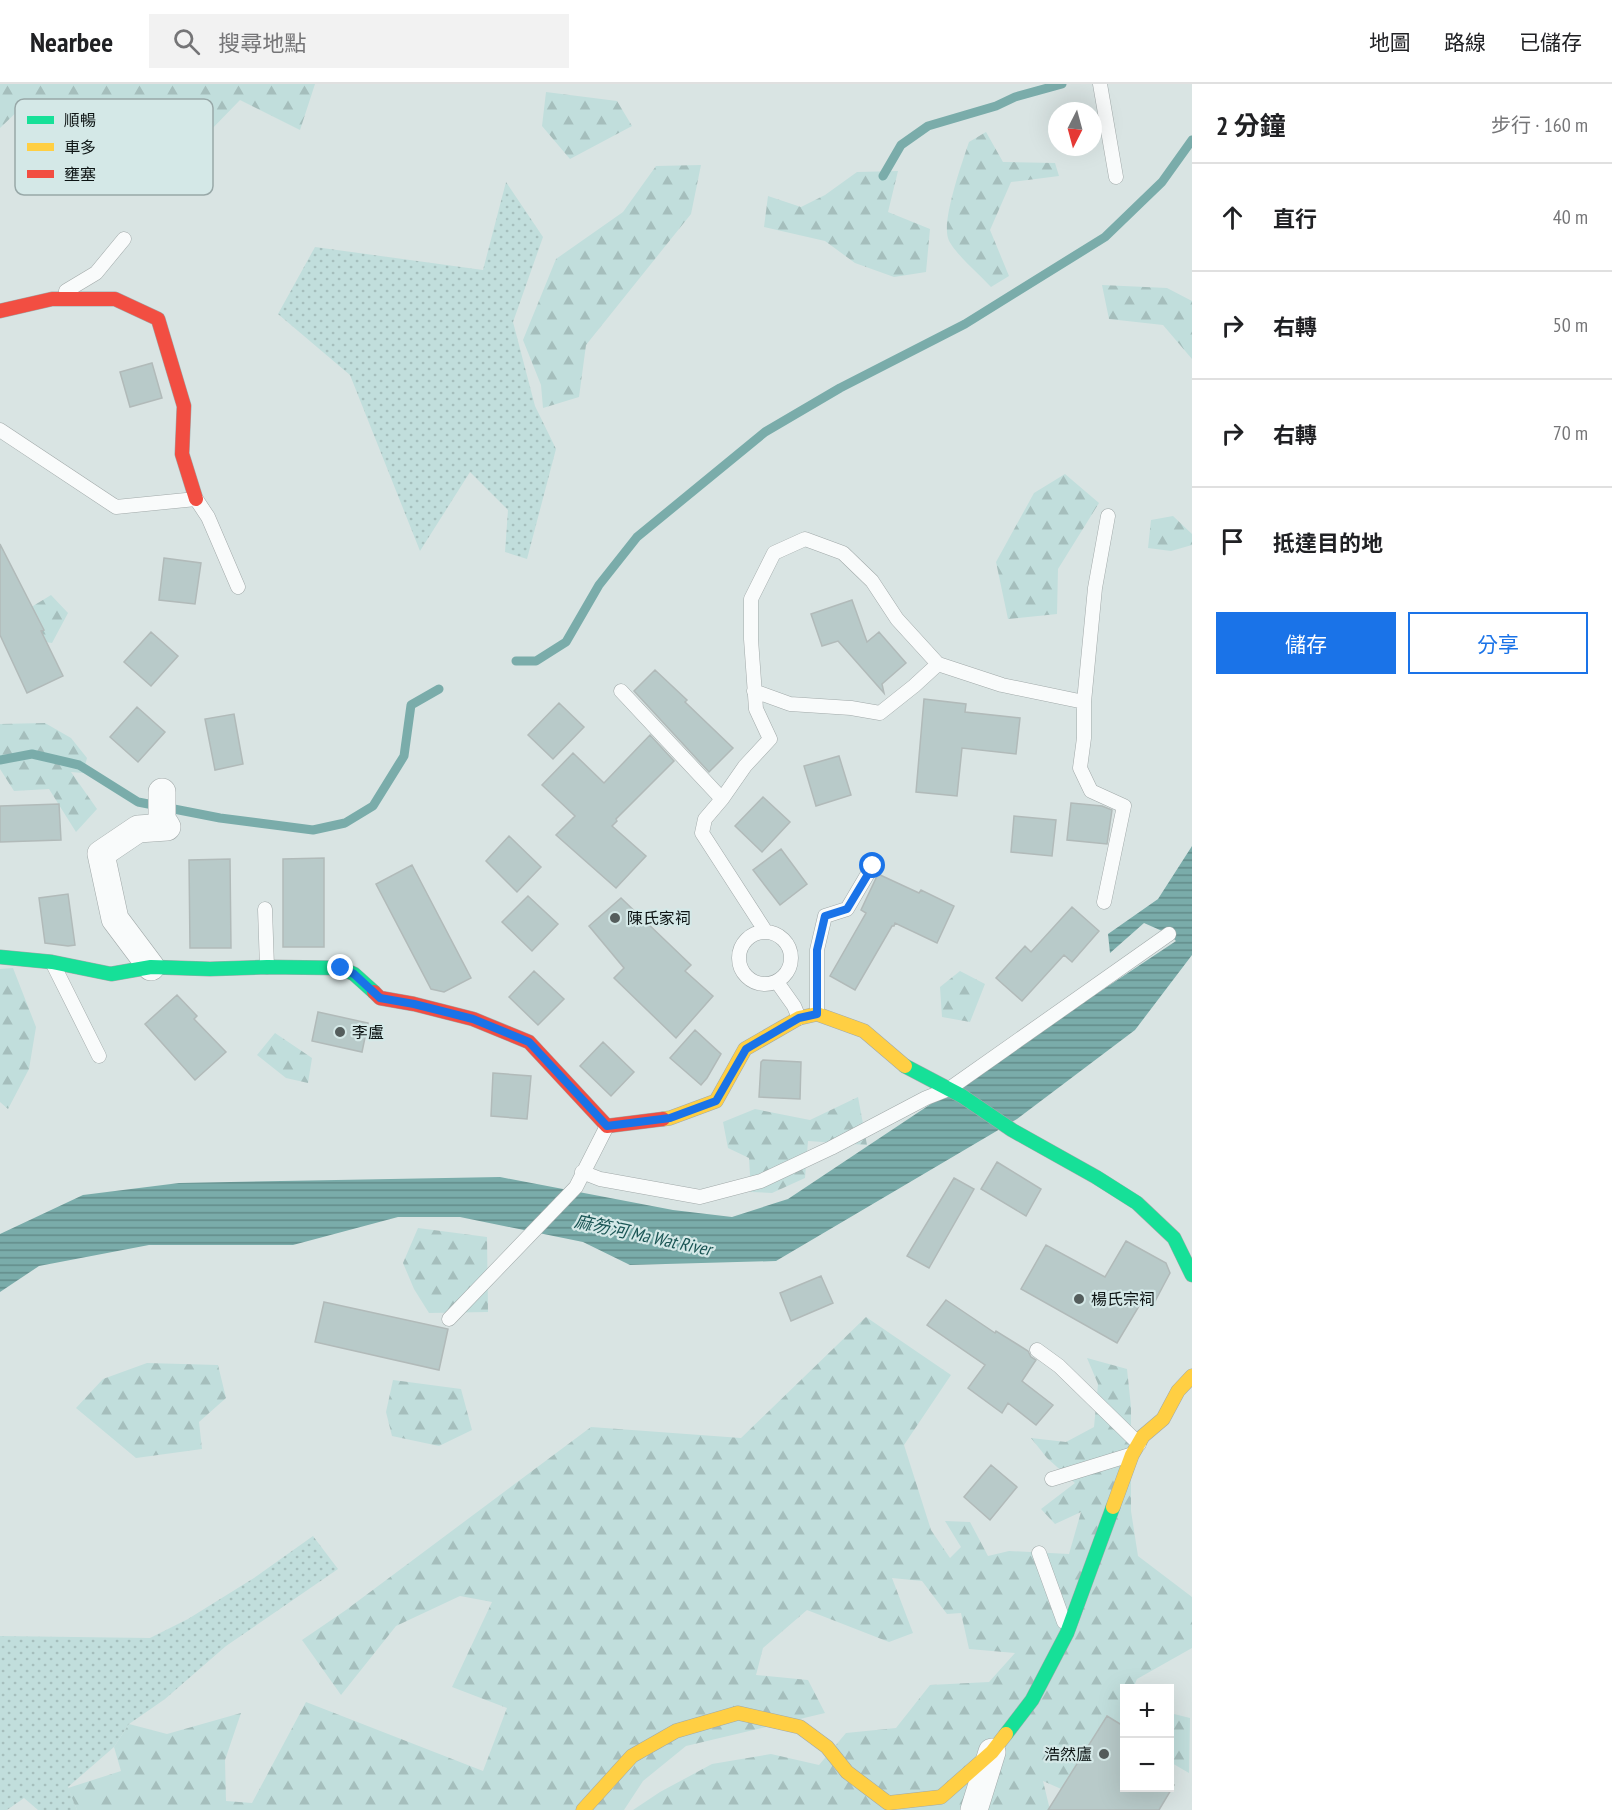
<!DOCTYPE html>
<html lang="zh-TW">
<meta charset="utf-8">
<style>
:root{--surface:#fff;--page:#f2f2f2;--text:#202124;--muted:#757577;--line:#e0e0e0;--accent:#1a73e8}
body{margin:0;font-family:"PT Sans Narrow","Noto Sans TC",sans-serif;background:var(--page);color:var(--text)}
.controls{position:absolute;right:18px;bottom:18px;display:grid;overflow:hidden;border-radius:0px;box-shadow:0 6px 24px #0002}
.controls button{width:54px;height:54px;display:grid;place-items:center;padding:0;border:0;border-bottom:2px solid var(--line);background:var(--surface);color:var(--text);font:30px sans-serif}
.compass{position:absolute;left:1048px;top:18px;width:54px;height:54px;border-radius:50%;background:var(--surface);box-shadow:0 6px 24px #0002;rotate:186deg}
.stop{position:absolute;width:18px;height:18px;margin:-14px;border:4px solid #1a73e8;border-radius:50%;background:#fff}
.stop.end{background:#1a73e8;border-color:#fff;box-shadow:0 2px 6px #0008}
.list{margin:0;padding:0;list-style:none}
h2{display:flex;justify-content:space-between;align-items:center;height:78px;margin:0;padding:0 24px;font-size:26px}
h2 small{font-size:20px;font-weight:400;color:var(--muted)}
.list li{display:grid;grid-template-columns:39px 1fr auto;gap:18px;align-items:center;box-sizing:border-box;height:108px;padding:0 24px;border-top:2px solid var(--line)}
.list b{display:block;font-size:22px;white-space:nowrap}
.list em{font-size:20px;font-style:normal;color:var(--muted)}
.actions{display:flex;gap:12px;padding:18px 24px}
.actions a{flex:1;padding:14px 0;border:2px solid var(--accent);border-radius:0px;text-align:center;font-size:21px;color:var(--accent)}
.actions .main{background:var(--accent);color:#fff}
.icon{flex:none;width:33px;height:33px;fill:none;stroke:currentColor;stroke-width:2;stroke-linecap:round;stroke-linejoin:round}
.map{position:relative;flex:none;width:1192px;height:1726px;overflow:hidden}
header{display:flex;align-items:center;gap:36px;box-sizing:border-box;height:84px;padding:0 30px;background:var(--surface);border-bottom:2px solid var(--line)}
header strong{font-size:28px}
nav{display:flex;gap:33px;margin-inline-start:auto;font-size:21px}
.search{width:420px;height:54px;background:var(--page);display:flex;align-items:center;gap:15px;box-sizing:border-box;padding:0 21px;border-radius:0px;color:var(--muted);font-size:22px}
main{display:flex}
aside{flex:1;background:var(--surface)}
.map>svg:first-child{display:block}
.grass{fill:url(#grass-dots)}
.forest{fill:url(#forest-firs)}
.water{fill:url(#water-rules)}
.lines{fill:none;stroke-linecap:round;stroke-linejoin:round}
.stream{stroke:#7aacaa;stroke-width:9}
.building{fill:#b8cac9;stroke:#b1bab9;stroke-width:1.5}
.lane-casing{stroke:#a1a9a9;stroke-width:15}
.street-casing{stroke:#a1a9a9;stroke-width:28}
.fast-casing{stroke:#a1a9a9;stroke-width:15}
.slow-casing{stroke:#a1a9a9;stroke-width:15}
.jam-casing{stroke:#a1a9a9;stroke-width:15}
.lane{stroke:#f9fbfb;stroke-width:14}
.street{stroke:#f9fbfb;stroke-width:27}
.fast{stroke:#16e098;stroke-width:14}
.slow{stroke:#ffcf43;stroke-width:14}
.jam{stroke:#f24e42;stroke-width:14}
.route{stroke:#1a73e8;stroke-width:8}
.poi-dot{fill:#545d5c;stroke:#d4e8e7;stroke-width:2}
.labels{text-anchor:middle;dominant-baseline:central;stroke-width:4.5;stroke-linejoin:round;paint-order:stroke}
.poi-label{font-size:16px;fill:#0d1414;stroke:#d4e8e7;text-anchor:start}
.water-label{font-size:18px;font-style:italic;fill:#1a5554;stroke:#d4e8e7}
.key{fill:#d4e8e7;stroke:#98a8a8;stroke-width:1.5}
.key-label{font-size:16px;fill:#0d1414}
</style>
<header>
<strong>Nearbee</strong>
<div class="search"><svg class="icon" aria-label="search" viewBox="0 0 24 24"><circle cx="10" cy="10" r="6"/><path d="M15 15l6 6"/></svg>搜尋地點</div>
<nav><a>地圖</a><a>路線</a><a>已儲存</a></nav>
</header>
<main>
<div class="map">
<svg width="1192" height="1726" viewBox="0 0 1192 1726">
<defs>
<pattern id="grass-dots" width="8" height="8" patternUnits="userSpaceOnUse" patternTransform="scale(1.5)"><rect width="8" height="8" fill="#c1dedc"/><path d="M2 2h.1M6 6h.1" fill="none" stroke="#a5bebc" stroke-width="1.8" stroke-linecap="round"/></pattern>
<pattern id="forest-firs" width="22" height="20" patternUnits="userSpaceOnUse" patternTransform="scale(1.5)"><rect width="22" height="20" fill="#c1dedc"/><path d="M5 1l3.5 6h-7zM16 11l3.5 6h-7z" fill="#a5bebc"/></pattern>
<pattern id="water-rules" width="6" height="5" patternUnits="userSpaceOnUse" patternTransform="scale(1.5)"><rect width="6" height="5" fill="#7aacaa"/><path d="M0 2.5h6" fill="none" stroke="#628b89"/></pattern>
</defs>
<rect width="100%" height="100%" fill="#d9e4e3"/>
<path class="grass" d="M 506,98 L 543,153 L 513,238 L 535,322 L 556,365 L 527,475 L 505,468 L 508,426 L 470,388 L 420,467 L 350,291 L 278,230 L 315,163 L 483,186 Z
M 313,1452 L 338,1485 L 226,1562 L 165,1615 L 129,1640 L 114,1663 L 68,1703 L 77,1726 L 38,1726 L 24,1714 L 7,1726 L 0,1726 L 0,1552 L 150,1554 L 188,1535 L 254,1494 Z"/>
<path class="forest" d="M 0,0 L 315,0 L 300,46 L 240,16 L 175,83 L 100,52 L 84,35 L 25,20 L 0,44 Z
M 546,8 L 617,17 L 632,42 L 570,75 L 542,42 Z
M 986,48 L 1003,78 L 1055,79 L 1059,92 L 1011,98 L 990,146 L 1009,192 L 991,203 C 982,193 951,166 948,154 C 942,135 962,79 969,58 Z
M 701,81 L 691,130 L 586,261 L 579,313 L 543,324 L 541,301 L 523,256 L 556,175 L 623,128 L 656,82 Z
M 898,87 L 888,128 L 930,145 L 926,188 L 894,193 L 855,179 L 825,157 L 764,143 L 768,112 L 801,123 L 825,111 L 857,88 Z
M 1102,201 L 1167,204 L 1192,217 L 1192,275 L 1163,241 L 1109,235 Z
M 1065,390 L 1099,419 L 1058,485 L 1057,530 L 1008,535 L 996,478 L 1034,409 Z
M 1173,432 L 1192,450 L 1192,461 L 1171,467 L 1148,464 L 1151,436 Z
M 51,511 L 68,529 L 52,559 L 39,557 L 20,530 Z
M 45,639 L 71,654 L 87,674 L 83,689 L 71,688 L 97,725 L 76,748 L 49,705 L 14,707 L 0,685 L 0,640 Z
M 13,884 L 36,943 L 29,985 L 8,1025 L 0,1018 L 0,885 Z
M 960,887 L 985,900 L 970,938 L 942,933 L 940,903 Z
M 275,949 L 312,974 L 308,999 L 286,994 L 257,971 Z
M 858,1013 L 867,1061 L 808,1057 L 805,1094 L 772,1109 L 751,1108 L 749,1074 L 728,1064 L 723,1038 L 755,1025 L 810,1036 Z
M 418,1144 L 487,1153 L 488,1228 L 429,1229 L 414,1205 L 403,1179 Z
M 866,1233 L 951,1291 L 904,1361 L 931,1446 L 950,1474 L 961,1463 L 945,1437 L 970,1438 L 988,1472 L 1009,1467 L 1069,1470 L 1081,1428 L 1055,1440 L 1041,1425 L 1075,1399 L 1047,1374 L 1031,1354 L 1066,1358 L 1094,1343 L 1098,1300 L 1087,1274 L 1127,1285 L 1131,1323 L 1131,1427 L 1138,1472 L 1192,1513 L 1192,1564 L 1137,1595 L 1133,1604 L 1124,1604 L 1124,1651 L 1091,1718 L 1043,1697 L 1050,1726 L 633,1726 L 660,1708 L 712,1680 L 771,1670 L 819,1681 L 846,1649 L 896,1644 L 930,1601 L 989,1598 L 1015,1569 L 969,1565 L 961,1529 L 947,1530 L 922,1497 L 892,1494 L 913,1549 L 889,1558 L 807,1526 L 763,1564 L 756,1591 L 808,1596 L 825,1629 L 686,1662 L 643,1697 L 624,1726 L 77,1726 L 68,1704 L 121,1687 L 114,1663 L 129,1640 L 167,1650 L 241,1629 L 225,1676 L 226,1717 L 252,1719 L 306,1618 L 483,1687 L 507,1624 L 452,1603 L 492,1518 L 460,1512 L 396,1542 L 341,1611 L 302,1556 L 346,1526 L 591,1343 L 741,1354 Z
M 147,1279 L 218,1281 L 226,1314 L 199,1338 L 202,1365 L 136,1374 L 76,1324 L 103,1295 Z
M 393,1296 L 461,1305 L 472,1346 L 439,1362 L 392,1352 L 386,1328 Z
M 1170,1629 L 1190,1634 L 1189,1689 L 1170,1678 Z"/>
<path class="water" d="M 1192,762 L 1192,871 L 1135,946 L 1017,1035 L 776,1177 L 630,1181 L 583,1158 L 460,1133 L 398,1133 L 293,1161 L 149,1161 L 39,1182 L 0,1208 L 0,1150 L 83,1111 L 179,1099 L 500,1093 L 673,1126 L 732,1133 L 788,1115 L 1176,857 L 1169,850 L 1144,839 L 1110,869 L 1108,850 L 1158,815 Z"/>
<g class="lines">
<path class="stream" d="M 883,92 L 901,61 L 928,42 L 996,22 L 1015,13 L 1062,0
M 516,577 L 536,577 L 566,558 L 599,501 L 637,453 L 765,348 L 840,304 L 965,240 L 1105,153 L 1162,98 L 1192,56
M 0,676 L 32,670 L 79,681 L 138,718 L 220,734 L 313,746 L 345,739 L 373,722 L 404,672 L 411,621 L 439,605"/>
</g>
<path class="building" d="M 152,279 L 162,314 L 130,323 L 120,288 Z
M 0,460 L 44,546 L 41,547 L 63,592 L 27,609 L 0,551 Z
M 164,474 L 201,479 L 195,520 L 159,516 Z
M 852,516 L 867,558 L 879,548 L 906,579 L 882,600 L 884,609 L 838,557 L 822,562 L 811,530 Z
M 151,548 L 178,572 L 151,602 L 124,578 Z
M 655,586 L 687,616 L 685,618 L 733,664 L 709,688 L 634,607 Z
M 924,615 L 966,620 L 965,628 L 1020,634 L 1016,670 L 962,664 L 957,712 L 916,708 Z
M 559,619 L 584,643 L 553,675 L 528,651 Z
M 137,623 L 165,648 L 138,678 L 110,653 Z
M 234,630 L 243,680 L 215,686 L 205,635 Z
M 650,651 L 674,677 L 616,735 L 617,737 L 612,742 L 646,772 L 616,804 L 556,751 L 575,732 L 542,701 L 573,669 L 604,699 Z
M 839,672 L 851,711 L 816,722 L 804,682 Z
M 763,713 L 790,738 L 762,768 L 735,742 Z
M 1071,719 L 1102,722 L 1112,726 L 1107,760 L 1067,756 Z
M 59,720 L 61,756 L 0,758 L 0,722 Z
M 1014,732 L 1056,736 L 1052,772 L 1011,768 Z
M 509,752 L 541,783 L 517,808 L 486,777 Z
M 781,765 L 807,800 L 780,821 L 753,786 Z
M 324,774 L 324,863 L 283,863 L 283,775 Z
M 230,775 L 231,864 L 190,864 L 189,776 Z
M 412,781 L 471,894 L 444,908 L 431,905 L 376,800 Z
M 878,790 L 919,809 L 921,806 L 954,822 L 937,859 L 895,839 L 894,842 L 892,842 L 855,906 L 830,892 L 866,829 L 861,826 Z
M 68,810 L 75,861 L 68,862 L 45,859 L 39,814 Z
M 528,812 L 558,840 L 532,867 L 502,838 Z
M 621,814 L 691,881 L 685,887 L 713,912 L 676,954 L 614,894 L 624,884 L 589,842 Z
M 1072,823 L 1099,847 L 1072,878 L 1064,871 L 1022,917 L 996,894 L 1025,862 L 1031,868 Z
M 534,887 L 564,915 L 538,941 L 509,913 Z
M 177,911 L 197,932 L 194,935 L 226,968 L 195,996 L 145,940 Z
M 318,928 L 368,939 L 362,968 L 312,957 Z
M 695,946 L 721,970 L 707,994 L 701,1001 L 670,974 Z
M 603,958 L 634,988 L 611,1012 L 580,982 Z
M 763,976 L 801,978 L 800,1015 L 759,1013 L 761,978 Z
M 493,989 L 531,992 L 527,1035 L 491,1032 Z
M 997,1078 L 1041,1105 L 1026,1132 L 981,1105 Z
M 954,1094 L 974,1105 L 929,1184 L 907,1172 Z
M 1126,1157 L 1166,1179 L 1170,1189 L 1152,1223 L 1142,1217 L 1117,1259 L 1021,1205 L 1046,1161 L 1105,1193 Z
M 821,1192 L 833,1219 L 791,1237 L 780,1209 Z
M 946,1216 L 995,1249 L 996,1247 L 1028,1267 L 1031,1273 L 1036,1276 L 1022,1297 L 1053,1321 L 1036,1341 L 1008,1319 L 1002,1329 L 968,1304 L 985,1281 L 927,1241 Z
M 324,1218 L 448,1245 L 439,1286 L 315,1258 Z
M 991,1381 L 1017,1403 L 990,1436 L 964,1413 Z
M 1107,1632 L 1125,1643 L 1125,1704 L 1170,1704 L 1170,1698 L 1174,1701 L 1159,1726 L 1048,1726 Z"/>
<g class="lines">
<defs>
<path id="lane" d="M 1100,0 L 1116,93
M 66,207 L 96,189 L 124,155
M 0,346 L 116,423 L 196,415 L 208,433 L 238,503
M 621,607 L 722,715
M 754,607 L 790,620 L 851,624 L 880,629 L 914,602 L 938,580
M 1104,818 L 1124,722 L 1091,707 L 1080,684 L 1084,654 L 1084,618 L 1095,504 L 1108,432
M 265,825 L 267,883
M 766,848 L 702,749 L 705,735 L 722,715 L 745,682 L 770,655 L 756,625 L 751,555 L 751,515 L 774,469 L 805,455 L 843,469 L 872,497 L 897,535 L 938,580 L 1002,601 L 1084,618
M739 874a26 26 0 1 1 52 0a26 26 0 1 1-52 0Z
M 54,882 L 99,972
M 777,898 L 794,922 L 799,934
M 817,930 L 817,866 L 825,832 L 847,825 L 873,781
M 582,1088 L 600,1095 L 700,1113 L 761,1097 L 831,1064 L 926,1014 L 949,1005 L 1169,850
M 449,1235 L 576,1103 L 607,1042
M 1037,1266 L 1059,1282 L 1139,1360
M 1052,1395 L 1130,1371
M 1039,1469 L 1064,1538"/>
<path id="street" d="M 151,883 L 115,835 L 101,770 L 138,745 L 167,743 L 162,735 L 162,708
M 974,1726 L 992,1668"/>
<path id="fast" d="M 0,873 L 52,878 L 111,890 L 151,883 L 210,885 L 267,883 L 341,884 L 354,890 L 374,908
M 905,982 L 962,1012 L 1012,1046 L 1096,1093 L 1137,1119 L 1174,1154 L 1192,1191
M 1006,1650 L 1032,1616 L 1067,1549 L 1113,1423"/>
<path id="slow" d="M 663,1035 L 670,1034 L 716,1017 L 745,965 L 799,934 L 817,930 L 864,947 L 905,982
M 1113,1423 L 1132,1371 L 1143,1352 L 1163,1335 L 1178,1307 L 1192,1292
M 583,1726 L 632,1672 L 676,1647 L 738,1629 L 800,1643 L 827,1663 L 847,1688 L 888,1719 L 941,1713 L 992,1668 L 1006,1650"/>
<path id="jam" d="M 0,227 L 52,215 L 115,215 L 158,235 L 184,322 L 182,370 L 196,415
M 374,908 L 380,914 L 414,920 L 473,935 L 529,958 L 607,1042 L 663,1035"/>
</defs>
<use href="#lane" class="lane-casing"/>
<use href="#street" class="street-casing"/>
<use href="#fast" class="fast-casing"/>
<use href="#slow" class="slow-casing"/>
<use href="#jam" class="jam-casing"/>
<use href="#lane" class="lane"/>
<use href="#street" class="street"/>
<use href="#fast" class="fast"/>
<use href="#slow" class="slow"/>
<use href="#jam" class="jam"/>
</g>
<g class="lines">
<path class="route" d="M 341,884 L 354,890 L 380,914 L 414,920 L 473,935 L 529,958 L 607,1042 L 670,1034 L 716,1017 L 746,965 L 799,934 L 817,930 L 817,866 L 825,832 L 847,825 L 873,782"/>
</g>
<g class="poi-dot">
<circle cx="615" cy="834" r="6"/>
<circle cx="340" cy="948" r="6"/>
<circle cx="1079" cy="1215" r="6"/>
<circle cx="1104" cy="1670" r="6"/>
</g>
<g class="labels">
<g class="poi-label">
<text x="627" y="834">陳氏家祠</text>
<text x="352" y="948">李盧</text>
<text x="1091" y="1215">楊氏宗祠</text>
<text x="1092" y="1670" text-anchor="end">浩然廬</text>
</g>
<g class="water-label">
<text transform="translate(643 1151) rotate(12)">麻笏河 Ma Wat River</text>
</g>
</g>
<rect x="15" y="15" width="198" height="96" rx="9" class="key"/>
<rect x="27" y="32" width="27" height="8" fill="#16e098"/>
<rect x="27" y="59" width="27" height="8" fill="#ffcf43"/>
<rect x="27" y="86" width="27" height="8" fill="#f24e42"/>
<g class="key-label">
<text x="64" y="42">順暢</text>
<text x="64" y="69">車多</text>
<text x="64" y="96">壅塞</text>
</g>
</svg>
<div class="controls">
<button>+</button>
<button>−</button>
</div>
<svg class="compass" viewBox="-18 -18 36 36"><path d="M0-13l5 13h-10z" fill="#e53935"/><path d="M0 13l5-13h-10z" fill="#757577"/></svg>
<div class="stop" style="left:873px;top:782px"></div>
<div class="stop end" style="left:341px;top:884px"></div>
</div>
<aside>
<h2>2 分鐘<small>步行 · 160 m</small></h2>
<ul class="list">
<li><svg class="icon" aria-label="ahead" viewBox="0 0 24 24"><path d="M12 20V5M6 11l6-6 6 6"/></svg><div><b>直行</b></div><em>40 m</em></li>
<li><svg class="icon" aria-label="right" viewBox="0 0 24 24"><path d="M7 20v-9h11M14 6l5 5-5 5"/></svg><div><b>右轉</b></div><em>50 m</em></li>
<li><svg class="icon" aria-label="right" viewBox="0 0 24 24"><path d="M7 20v-9h11M14 6l5 5-5 5"/></svg><div><b>右轉</b></div><em>70 m</em></li>
<li><svg class="icon" aria-label="arrive" viewBox="0 0 24 24"><path d="M6 21V4h12l-3 4 3 4H6"/></svg><div><b>抵達目的地</b></div></li>
</ul>
<div class="actions"><a class="main">儲存</a><a>分享</a></div>
</aside>
</main>
